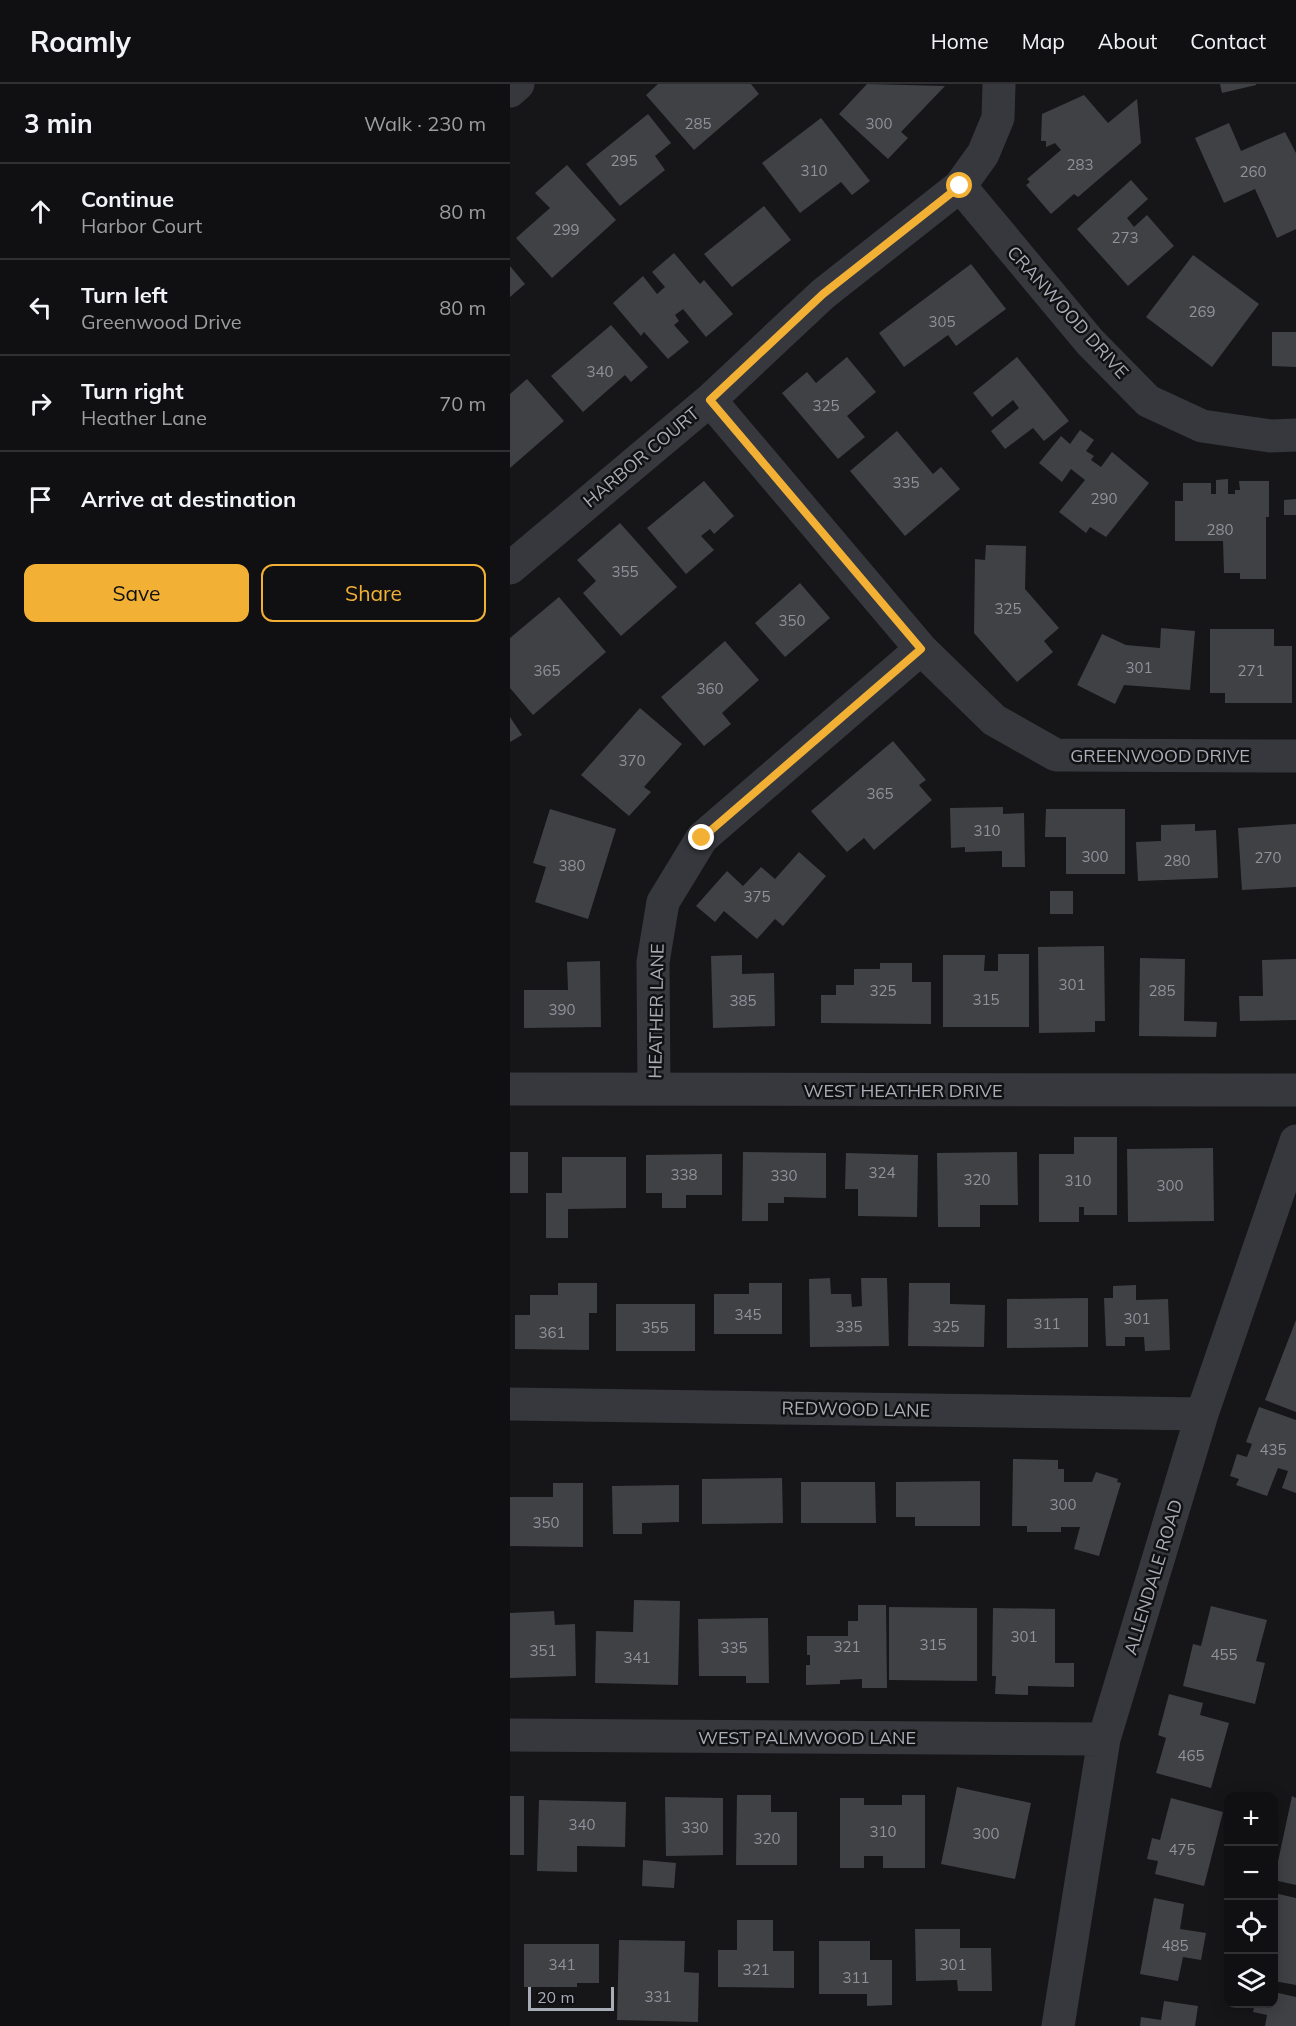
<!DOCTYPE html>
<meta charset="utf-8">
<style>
:root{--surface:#101012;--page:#1e1e20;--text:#f1f3f6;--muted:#9c9d9f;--line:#303032;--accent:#f2b134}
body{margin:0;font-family:Mulish,sans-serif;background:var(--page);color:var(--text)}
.controls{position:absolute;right:18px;bottom:18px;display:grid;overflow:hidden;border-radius:12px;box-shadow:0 3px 15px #0003}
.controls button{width:54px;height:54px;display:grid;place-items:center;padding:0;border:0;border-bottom:2px solid var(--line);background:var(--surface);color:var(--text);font:30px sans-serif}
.scale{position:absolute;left:18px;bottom:15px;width:86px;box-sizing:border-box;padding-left:6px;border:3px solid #a8adb8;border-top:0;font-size:16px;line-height:21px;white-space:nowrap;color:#a8adb8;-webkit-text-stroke:4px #111113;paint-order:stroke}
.stop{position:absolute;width:18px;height:18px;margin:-14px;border:4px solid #f2b134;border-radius:50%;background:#fff}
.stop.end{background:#f2b134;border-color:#fff;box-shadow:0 2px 6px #0008}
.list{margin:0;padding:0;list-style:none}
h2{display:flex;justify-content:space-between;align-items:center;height:78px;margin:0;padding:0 24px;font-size:26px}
h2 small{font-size:20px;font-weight:400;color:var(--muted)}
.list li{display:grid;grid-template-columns:39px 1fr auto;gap:18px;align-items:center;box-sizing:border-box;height:96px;padding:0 24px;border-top:2px solid var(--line)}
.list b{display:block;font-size:22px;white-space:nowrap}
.list p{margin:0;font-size:20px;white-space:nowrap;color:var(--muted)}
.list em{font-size:20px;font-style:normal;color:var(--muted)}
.actions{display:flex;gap:12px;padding:18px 24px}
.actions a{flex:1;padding:14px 0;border:2px solid var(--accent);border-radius:12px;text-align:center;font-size:21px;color:var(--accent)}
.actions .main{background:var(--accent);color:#111}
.icon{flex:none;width:33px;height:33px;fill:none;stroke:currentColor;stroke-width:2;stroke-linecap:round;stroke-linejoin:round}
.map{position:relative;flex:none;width:786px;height:1942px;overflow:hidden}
header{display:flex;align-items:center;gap:36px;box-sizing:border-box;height:84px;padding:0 30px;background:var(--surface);border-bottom:2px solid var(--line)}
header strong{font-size:28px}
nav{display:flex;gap:33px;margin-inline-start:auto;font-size:21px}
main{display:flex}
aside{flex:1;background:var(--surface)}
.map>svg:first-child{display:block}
.building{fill:#404145}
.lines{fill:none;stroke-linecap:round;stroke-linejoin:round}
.minor{stroke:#37383d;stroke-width:33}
.tertiary{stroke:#37383d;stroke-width:33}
.route{stroke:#f2b134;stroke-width:8}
.labels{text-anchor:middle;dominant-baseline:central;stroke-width:5;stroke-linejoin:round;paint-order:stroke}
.number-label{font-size:15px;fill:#8e929b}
.street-label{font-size:18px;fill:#a8adb8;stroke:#111113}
</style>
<header>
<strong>Roamly</strong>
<nav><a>Home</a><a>Map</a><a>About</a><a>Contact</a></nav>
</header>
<main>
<aside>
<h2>3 min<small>Walk · 230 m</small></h2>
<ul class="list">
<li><svg class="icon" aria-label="ahead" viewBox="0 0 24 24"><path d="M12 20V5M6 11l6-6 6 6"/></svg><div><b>Continue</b><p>Harbor Court</p></div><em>80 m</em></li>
<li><svg class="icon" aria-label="left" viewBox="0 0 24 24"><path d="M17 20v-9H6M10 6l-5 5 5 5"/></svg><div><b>Turn left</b><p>Greenwood Drive</p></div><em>80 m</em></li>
<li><svg class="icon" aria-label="right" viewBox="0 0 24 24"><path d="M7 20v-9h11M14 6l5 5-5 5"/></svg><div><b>Turn right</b><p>Heather Lane</p></div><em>70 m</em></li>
<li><svg class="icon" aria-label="arrive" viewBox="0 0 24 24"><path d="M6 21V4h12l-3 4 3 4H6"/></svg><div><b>Arrive at destination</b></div></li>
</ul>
<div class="actions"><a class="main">Save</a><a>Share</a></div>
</aside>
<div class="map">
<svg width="786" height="1942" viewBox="0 0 786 1942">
<rect width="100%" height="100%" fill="#161618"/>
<path class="building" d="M 148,0 L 241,0 L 249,10 L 184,66 L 136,11 Z
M 357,0 L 435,2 L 391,48 L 398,54 L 378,75 L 329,30 Z
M 710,0 L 746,0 L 746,1 L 712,9 Z
M 574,11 L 598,39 L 627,15 L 631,59 L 568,113 L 564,110 L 541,130 L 516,101 L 520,98 L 517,95 L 551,66 L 545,59 L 536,63 L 536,57 L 531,57 L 532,30 Z
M 138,30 L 161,59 L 145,72 L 155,86 L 110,122 L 76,80 Z
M 311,34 L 360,97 L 342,111 L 331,98 L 290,129 L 252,79 Z
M 719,39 L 731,67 L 775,48 L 786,69 L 786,145 L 767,154 L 745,105 L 714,119 L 685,54 Z
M 57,81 L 106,136 L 42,194 L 6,154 L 40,124 L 25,109 Z
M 621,96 L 638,115 L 617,134 L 624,143 L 637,131 L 664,162 L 618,202 L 567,145 Z
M 254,122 L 281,156 L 222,203 L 194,170 Z
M 164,169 L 190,200 L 194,196 L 223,230 L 196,253 L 173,225 L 165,231 L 169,237 L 164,241 L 179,258 L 158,275 L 134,248 L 131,252 L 103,219 L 133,192 L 147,210 L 155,203 L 142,188 Z
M 683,171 L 749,220 L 702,283 L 636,233 Z
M 461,180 L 496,225 L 446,262 L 438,251 L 394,283 L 369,249 Z
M 0,182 L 15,200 L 0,213 Z
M 101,241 L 138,283 L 121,298 L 115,291 L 73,328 L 41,292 Z
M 762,248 L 786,248 L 786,283 L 762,282 Z
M 337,273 L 366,308 L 337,332 L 355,353 L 328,375 L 272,309 L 297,288 L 306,299 Z
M 507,273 L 559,337 L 534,357 L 523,344 L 495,365 L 481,347 L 509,324 L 503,316 L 482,333 L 463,309 Z
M 17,295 L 54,337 L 0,384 L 0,310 Z
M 570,346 L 584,356 L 576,367 L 584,372 L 581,376 L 591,383 L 602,368 L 639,399 L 596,453 L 580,443 L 576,449 L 549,428 L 575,396 L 561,385 L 552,398 L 529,379 L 551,352 L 560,360 Z
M 387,347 L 423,390 L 431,383 L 450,405 L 395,452 L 340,387 Z
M 718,395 L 718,410 L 725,410 L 725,406 L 730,406 L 729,397 L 759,397 L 759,433 L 756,433 L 756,495 L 730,495 L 730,489 L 714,489 L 713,457 L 665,457 L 665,417 L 673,417 L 673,399 L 701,399 L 701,410 L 706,410 L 706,396 Z
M 194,397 L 224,432 L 204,450 L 200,445 L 191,452 L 204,466 L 176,490 L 137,444 Z
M 786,415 L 786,431 L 774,431 L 774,416 Z
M 110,439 L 167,503 L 111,552 L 73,509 L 86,497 L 67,476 Z
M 476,461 L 516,462 L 515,505 L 549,544 L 534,557 L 543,568 L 507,598 L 464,549 L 465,475 L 475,476 Z
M 290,499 L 320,534 L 275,573 L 245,539 Z
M 49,513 L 96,568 L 23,631 L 0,604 L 0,554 Z
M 651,544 L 685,547 L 680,606 L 614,601 L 605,620 L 567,601 L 592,550 L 616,561 L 650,564 Z
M 700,545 L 764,545 L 764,562 L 782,562 L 782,619 L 715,619 L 715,609 L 700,609 Z
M 215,557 L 249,596 L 212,629 L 221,640 L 194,662 L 151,613 Z
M 130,624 L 172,660 L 134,703 L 141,708 L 119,732 L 71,691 Z
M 0,633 L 12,651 L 0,658 Z
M 383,657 L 416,696 L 409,701 L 422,716 L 364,766 L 354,754 L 337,768 L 301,727 Z
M 493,723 L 493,730 L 514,729 L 515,783 L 492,783 L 492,767 L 455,768 L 455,763 L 441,764 L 440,724 Z
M 40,725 L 106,745 L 78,835 L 25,818 L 36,783 L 23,779 Z
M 536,725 L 615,725 L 615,790 L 556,790 L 556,753 L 535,753 Z
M 685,740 L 685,747 L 706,746 L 708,794 L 628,797 L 626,758 L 651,757 L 651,741 Z
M 786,740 L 786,803 L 732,806 L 728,744 Z
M 289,768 L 316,792 L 273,842 L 265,835 L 247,855 L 214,827 L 205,838 L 186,822 L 217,787 L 233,802 L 251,783 L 265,795 Z
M 540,807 L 563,807 L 563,830 L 540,830 Z
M 594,862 L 595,937 L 585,937 L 585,948 L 529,949 L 528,863 Z
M 488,870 L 519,870 L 519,943 L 433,943 L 433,871 L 475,871 L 474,887 L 488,887 Z
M 232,871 L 232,890 L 264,889 L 265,942 L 203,944 L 201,872 Z
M 630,874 L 675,875 L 674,937 L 707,938 L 706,953 L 629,952 Z
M 786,875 L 786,936 L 730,937 L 729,912 L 753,912 L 752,876 Z
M 90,877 L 91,943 L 14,944 L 14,906 L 58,906 L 57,878 Z
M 370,879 L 402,879 L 402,898 L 421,898 L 421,940 L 311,939 L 311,911 L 326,911 L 326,901 L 344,901 L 344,885 L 370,885 Z
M 564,1053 L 607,1053 L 607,1131 L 574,1131 L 574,1123 L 569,1123 L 569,1138 L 529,1138 L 529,1070 L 564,1070 Z
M 703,1064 L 704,1137 L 618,1138 L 617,1065 Z
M 0,1068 L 18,1068 L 18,1109 L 0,1109 Z
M 233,1068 L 316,1069 L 316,1114 L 274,1113 L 274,1119 L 258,1119 L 258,1137 L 232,1137 Z
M 507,1068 L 508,1121 L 470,1121 L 470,1143 L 428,1143 L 427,1069 Z
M 336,1069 L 408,1071 L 407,1133 L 348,1132 L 348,1105 L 335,1105 Z
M 212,1070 L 212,1111 L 176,1111 L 176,1124 L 152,1124 L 152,1109 L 136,1109 L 136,1071 Z
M 52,1073 L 116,1073 L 116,1124 L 58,1125 L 58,1154 L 36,1154 L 36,1109 L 52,1109 Z
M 320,1194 L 321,1210 L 341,1210 L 342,1223 L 352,1222 L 351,1194 L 377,1194 L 379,1262 L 300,1263 L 299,1195 Z
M 48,1199 L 87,1199 L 87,1229 L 79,1229 L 79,1266 L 5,1265 L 5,1231 L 20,1231 L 20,1211 L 48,1211 Z
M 239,1199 L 272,1199 L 272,1250 L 204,1250 L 204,1210 L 239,1210 Z
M 399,1199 L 440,1199 L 440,1220 L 475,1221 L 474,1263 L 398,1262 Z
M 626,1201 L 626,1216 L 658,1215 L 660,1266 L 635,1267 L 634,1253 L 615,1253 L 615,1262 L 596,1262 L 594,1214 L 603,1214 L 603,1202 Z
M 578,1214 L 578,1263 L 497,1264 L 497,1215 Z
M 106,1220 L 185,1220 L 185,1267 L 106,1267 Z
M 786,1236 L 786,1328 L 755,1316 Z
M 749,1323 L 786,1336 L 786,1409 L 772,1404 L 778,1387 L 768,1384 L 757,1412 L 726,1401 L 729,1395 L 720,1392 L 727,1370 L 737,1373 L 742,1360 L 736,1358 Z
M 503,1375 L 548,1376 L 548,1385 L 554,1385 L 554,1398 L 582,1398 L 586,1388 L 608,1395 L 607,1398 L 611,1399 L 589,1472 L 564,1465 L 570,1443 L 551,1443 L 551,1448 L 517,1448 L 517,1442 L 502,1442 Z
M 272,1394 L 273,1439 L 192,1440 L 192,1395 Z
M 470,1397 L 470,1442 L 405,1442 L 405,1433 L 386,1433 L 386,1398 Z
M 291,1398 L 365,1398 L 366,1439 L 291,1439 Z
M 43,1399 L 73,1399 L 73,1463 L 0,1462 L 0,1413 L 43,1413 Z
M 169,1401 L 169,1438 L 132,1439 L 132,1450 L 103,1450 L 102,1402 Z
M 124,1516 L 170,1517 L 168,1601 L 85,1599 L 86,1547 L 123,1548 Z
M 348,1521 L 376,1521 L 377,1604 L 352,1604 L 352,1595 L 330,1596 L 330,1600 L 296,1601 L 296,1581 L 300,1581 L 300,1571 L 297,1571 L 297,1552 L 338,1552 L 338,1537 L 348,1537 Z
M 701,1522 L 757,1536 L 746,1577 L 755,1579 L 745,1620 L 673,1602 L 683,1560 L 691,1562 Z
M 379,1523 L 467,1524 L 467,1597 L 379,1596 Z
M 483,1524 L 545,1525 L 545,1579 L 564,1579 L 564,1603 L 518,1602 L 518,1611 L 485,1610 L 486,1592 L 482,1592 Z
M 44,1527 L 45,1541 L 65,1540 L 66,1592 L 0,1594 L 0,1529 Z
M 258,1534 L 259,1599 L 236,1599 L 236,1592 L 189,1592 L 188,1535 Z
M 659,1610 L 693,1619 L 690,1631 L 719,1639 L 701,1704 L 646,1689 L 656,1654 L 648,1651 Z
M 447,1703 L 521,1719 L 505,1795 L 431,1780 Z
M 227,1711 L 261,1711 L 261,1728 L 287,1728 L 287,1781 L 226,1781 Z
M 392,1711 L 415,1711 L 415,1784 L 373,1784 L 373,1772 L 354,1772 L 354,1784 L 330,1784 L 330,1714 L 354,1714 L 354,1721 L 392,1721 Z
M 0,1712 L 14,1712 L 14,1771 L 0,1771 Z
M 782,1712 L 786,1714 L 786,1801 L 764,1796 Z
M 155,1713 L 213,1714 L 213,1771 L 156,1772 Z
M 661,1714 L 713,1728 L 694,1802 L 645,1790 L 648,1777 L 637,1775 L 642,1754 L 650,1756 Z
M 29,1716 L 116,1718 L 115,1763 L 67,1762 L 67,1788 L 27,1787 Z
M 133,1776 L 166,1779 L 164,1804 L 132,1802 Z
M 764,1809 L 786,1814 L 786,1901 L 764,1897 Z
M 644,1814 L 674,1820 L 670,1845 L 696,1849 L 691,1876 L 673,1873 L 668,1897 L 630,1890 Z
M 227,1836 L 263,1836 L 263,1867 L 284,1867 L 284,1904 L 208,1903 L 208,1866 L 227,1866 Z
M 405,1845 L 450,1845 L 450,1864 L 481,1864 L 482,1907 L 448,1907 L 447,1896 L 406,1897 Z
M 109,1856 L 175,1857 L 174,1888 L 189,1889 L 188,1938 L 107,1936 Z
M 309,1857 L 360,1857 L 360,1876 L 382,1876 L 382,1921 L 357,1922 L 357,1910 L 309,1910 Z
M 14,1860 L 89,1860 L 89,1899 L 67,1899 L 67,1903 L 14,1903 Z
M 764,1908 L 786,1913 L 786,1942 L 755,1942 L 757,1931 L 743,1928 L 745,1920 L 764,1920 Z
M 654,1917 L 688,1922 L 685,1942 L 630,1942 L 631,1933 L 651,1936 Z"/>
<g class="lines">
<path class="minor" d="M 450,102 L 580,258 L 638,317 L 692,342 L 760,352 L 786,351
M 200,316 L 411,565 L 484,636 L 546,671 L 786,672
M 0,484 L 200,316 L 313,210 L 450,102 L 473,70 L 488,34 L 489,0
M 0,1005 L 786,1006
M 144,1005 L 143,878 L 153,818 L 192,754 L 411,565
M 0,1320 L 692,1330
M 0,1651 L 594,1655
M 548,1942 L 594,1655 L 692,1330 L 786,1057"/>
<path class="tertiary" d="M 0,7 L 8,0"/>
</g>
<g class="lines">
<path class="route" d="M 192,754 L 411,565 L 200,316 L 313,210 L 450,102"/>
</g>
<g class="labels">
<g class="number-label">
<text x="188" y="39">285</text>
<text x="369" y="39">300</text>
<text x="114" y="76">295</text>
<text x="570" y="80">283</text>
<text x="304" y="86">310</text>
<text x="743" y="87">260</text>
<text x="56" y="145">299</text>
<text x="615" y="153">273</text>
<text x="692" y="227">269</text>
<text x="432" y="237">305</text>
<text x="90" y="287">340</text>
<text x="316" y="321">325</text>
<text x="396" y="398">335</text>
<text x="594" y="414">290</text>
<text x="710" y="445">280</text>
<text x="115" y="487">355</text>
<text x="498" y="524">325</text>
<text x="282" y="536">350</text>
<text x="629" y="583">301</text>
<text x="37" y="586">365</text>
<text x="741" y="586">271</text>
<text x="200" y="604">360</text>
<text x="122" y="676">370</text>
<text x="370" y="709">365</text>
<text x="477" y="746">310</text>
<text x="585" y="772">300</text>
<text x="758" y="773">270</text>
<text x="667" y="776">280</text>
<text x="62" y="781">380</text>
<text x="247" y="812">375</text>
<text x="562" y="900">301</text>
<text x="373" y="906">325</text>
<text x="652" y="906">285</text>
<text x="476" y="915">315</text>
<text x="233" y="916">385</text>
<text x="52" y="925">390</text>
<text x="372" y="1088">324</text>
<text x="174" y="1090">338</text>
<text x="274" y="1091">330</text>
<text x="467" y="1095">320</text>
<text x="568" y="1096">310</text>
<text x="660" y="1101">300</text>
<text x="238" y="1230">345</text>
<text x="627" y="1234">301</text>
<text x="537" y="1239">311</text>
<text x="339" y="1242">335</text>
<text x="436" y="1242">325</text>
<text x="145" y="1243">355</text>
<text x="42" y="1248">361</text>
<text x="763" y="1365">435</text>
<text x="553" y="1420">300</text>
<text x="36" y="1438">350</text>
<text x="514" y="1552">301</text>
<text x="423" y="1560">315</text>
<text x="337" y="1562">321</text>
<text x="224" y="1563">335</text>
<text x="33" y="1566">351</text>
<text x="714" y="1570">455</text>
<text x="127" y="1573">341</text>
<text x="681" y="1671">465</text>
<text x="72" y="1740">340</text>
<text x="185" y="1743">330</text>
<text x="373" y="1747">310</text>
<text x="476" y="1749">300</text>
<text x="257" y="1754">320</text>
<text x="672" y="1765">475</text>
<text x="665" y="1861">485</text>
<text x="52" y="1880">341</text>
<text x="443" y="1880">301</text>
<text x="246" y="1885">321</text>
<text x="346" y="1893">311</text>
<text x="148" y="1912">331</text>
</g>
<g class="street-label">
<text transform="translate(558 228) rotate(48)">CRANWOOD DRIVE</text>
<text transform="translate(131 373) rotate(-40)">HARBOR COURT</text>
<text x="650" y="671">GREENWOOD DRIVE</text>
<text transform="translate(146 927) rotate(-89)">HEATHER LANE</text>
<text x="393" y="1006">WEST HEATHER DRIVE</text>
<text transform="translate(346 1325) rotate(1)">REDWOOD LANE</text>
<text transform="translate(643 1493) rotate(-73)">ALLENDALE ROAD</text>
<text x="297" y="1653">WEST PALMWOOD LANE</text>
</g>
</g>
</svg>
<div class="controls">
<button>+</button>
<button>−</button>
<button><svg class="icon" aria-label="locate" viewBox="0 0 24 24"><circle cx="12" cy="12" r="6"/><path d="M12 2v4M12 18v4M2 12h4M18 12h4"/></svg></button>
<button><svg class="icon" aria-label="layers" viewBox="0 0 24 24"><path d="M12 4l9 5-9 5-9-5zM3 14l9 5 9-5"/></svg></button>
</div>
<div class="scale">20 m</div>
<div class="stop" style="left:450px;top:102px"></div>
<div class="stop end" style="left:192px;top:754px"></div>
</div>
</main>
